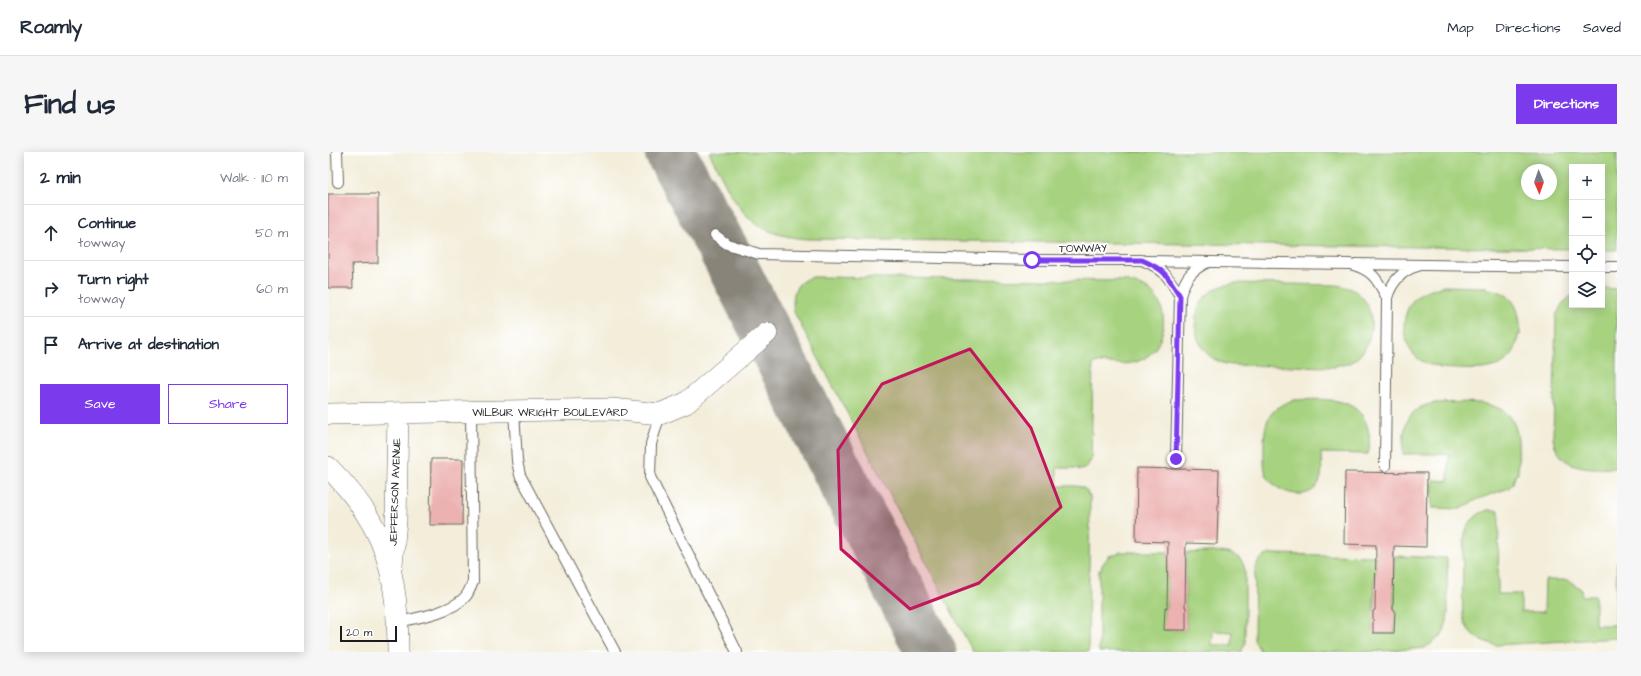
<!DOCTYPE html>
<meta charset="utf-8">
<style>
:root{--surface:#fff;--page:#f6f6f7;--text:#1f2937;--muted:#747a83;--line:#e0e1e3;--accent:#7c3aed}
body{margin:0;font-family:"Architects Daughter",sans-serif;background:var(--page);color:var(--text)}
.controls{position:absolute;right:12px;top:12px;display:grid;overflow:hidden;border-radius:0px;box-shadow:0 2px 10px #0003}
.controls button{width:36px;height:36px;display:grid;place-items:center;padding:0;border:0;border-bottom:1px solid var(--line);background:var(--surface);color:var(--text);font:20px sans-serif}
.compass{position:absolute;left:1193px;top:12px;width:36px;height:36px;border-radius:50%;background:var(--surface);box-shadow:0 2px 10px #0003;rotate:178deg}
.scale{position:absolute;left:12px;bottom:10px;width:57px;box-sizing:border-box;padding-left:4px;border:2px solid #1c1c1c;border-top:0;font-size:11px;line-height:14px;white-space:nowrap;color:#1c1c1c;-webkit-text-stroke:3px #fff;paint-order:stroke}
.stop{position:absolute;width:12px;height:12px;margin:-9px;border:3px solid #7c3aed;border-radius:50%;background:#fff}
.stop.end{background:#7c3aed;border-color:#fff;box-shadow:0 1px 4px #0008}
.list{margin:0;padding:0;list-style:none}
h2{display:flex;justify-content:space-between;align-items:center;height:52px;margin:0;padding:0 16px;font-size:17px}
h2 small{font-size:13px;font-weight:400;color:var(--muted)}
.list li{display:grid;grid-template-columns:26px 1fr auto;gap:12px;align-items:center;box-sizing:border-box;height:56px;padding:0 16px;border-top:1px solid var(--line)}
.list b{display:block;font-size:15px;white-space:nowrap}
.list p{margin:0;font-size:13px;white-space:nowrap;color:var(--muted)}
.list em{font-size:13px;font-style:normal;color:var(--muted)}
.actions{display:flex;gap:8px;padding:12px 16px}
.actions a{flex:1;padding:9px 0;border:1px solid var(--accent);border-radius:0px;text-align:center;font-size:14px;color:var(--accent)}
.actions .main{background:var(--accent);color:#fff}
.icon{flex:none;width:22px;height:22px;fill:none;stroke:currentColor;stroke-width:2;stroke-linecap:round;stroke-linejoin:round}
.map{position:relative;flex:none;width:1289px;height:500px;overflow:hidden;border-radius:0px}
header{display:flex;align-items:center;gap:24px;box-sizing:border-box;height:56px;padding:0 20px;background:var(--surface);border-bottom:1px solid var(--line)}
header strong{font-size:19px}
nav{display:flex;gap:22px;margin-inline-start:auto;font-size:14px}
.intro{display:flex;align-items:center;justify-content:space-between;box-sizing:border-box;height:96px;padding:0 24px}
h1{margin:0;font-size:28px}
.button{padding:10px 18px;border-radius:0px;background:var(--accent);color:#fff;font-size:14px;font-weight:700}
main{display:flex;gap:24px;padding:0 24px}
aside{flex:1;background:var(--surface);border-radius:0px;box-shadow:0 2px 10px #0003}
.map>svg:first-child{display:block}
.green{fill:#a7d380;stroke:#62784e;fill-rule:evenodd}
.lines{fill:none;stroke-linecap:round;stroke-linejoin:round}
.taxiway{stroke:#88847a;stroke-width:51}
.building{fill:#ecb2b1}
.service-casing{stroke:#67655e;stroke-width:12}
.minor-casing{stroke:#67655e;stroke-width:22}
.service{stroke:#fff;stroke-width:10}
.minor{stroke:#fff;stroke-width:21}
.route{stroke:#7c3aed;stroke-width:5}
.marked{fill:#c2185b;fill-opacity:0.2;stroke:#c2185b;stroke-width:3;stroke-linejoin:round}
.labels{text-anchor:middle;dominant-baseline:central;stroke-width:3.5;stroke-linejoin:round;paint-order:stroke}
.street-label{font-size:11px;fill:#1c1c1c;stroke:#fff}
</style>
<header>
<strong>Roamly</strong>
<nav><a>Map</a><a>Directions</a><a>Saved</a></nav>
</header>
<div class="intro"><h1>Find us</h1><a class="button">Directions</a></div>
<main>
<aside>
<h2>2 min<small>Walk · 110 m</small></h2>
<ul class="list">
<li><svg class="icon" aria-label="ahead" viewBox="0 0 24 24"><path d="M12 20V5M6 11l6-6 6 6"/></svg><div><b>Continue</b><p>towway</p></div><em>50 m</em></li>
<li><svg class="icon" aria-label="right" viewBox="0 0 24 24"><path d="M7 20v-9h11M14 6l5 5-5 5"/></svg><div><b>Turn right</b><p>towway</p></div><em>60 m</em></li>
<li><svg class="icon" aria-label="arrive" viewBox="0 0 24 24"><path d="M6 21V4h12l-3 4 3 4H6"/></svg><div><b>Arrive at destination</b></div></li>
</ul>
<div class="actions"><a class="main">Save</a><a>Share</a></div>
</aside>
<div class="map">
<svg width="1289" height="500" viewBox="0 0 1289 500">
<rect width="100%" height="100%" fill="#fff"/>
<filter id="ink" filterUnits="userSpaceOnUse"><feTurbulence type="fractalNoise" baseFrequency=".025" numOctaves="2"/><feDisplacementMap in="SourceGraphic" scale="8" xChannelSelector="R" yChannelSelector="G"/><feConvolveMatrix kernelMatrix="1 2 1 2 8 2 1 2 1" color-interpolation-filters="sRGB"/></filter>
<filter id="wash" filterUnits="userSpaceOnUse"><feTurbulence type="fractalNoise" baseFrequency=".012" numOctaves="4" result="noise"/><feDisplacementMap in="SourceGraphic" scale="16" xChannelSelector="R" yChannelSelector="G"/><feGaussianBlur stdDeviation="0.9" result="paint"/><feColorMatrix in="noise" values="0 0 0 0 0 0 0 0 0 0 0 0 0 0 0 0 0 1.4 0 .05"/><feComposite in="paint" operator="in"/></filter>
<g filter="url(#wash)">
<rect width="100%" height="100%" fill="#f3edd9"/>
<path class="green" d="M 381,0 L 1289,0 L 1289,98 L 1274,98 L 1274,15 L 1244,15 L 1244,97 L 482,87 C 416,84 408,51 381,0 ZM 1199,18 L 1223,18 L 1223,42 L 1199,42 Z
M 486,125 L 801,129 L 801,131 C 807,132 813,133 818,136 C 844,152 840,196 813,208 C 799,215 780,210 765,211 L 763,309 L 761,310 C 760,316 756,318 750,318 L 750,316 L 729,316 L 729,334 C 739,335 758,330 760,343 L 762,344 L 760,500 L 645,500 L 466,160 C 463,143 467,128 486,125 Z
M 905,131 L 1007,133 C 1016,134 1027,137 1033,144 C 1050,161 1045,199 1023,210 C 1019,213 1013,213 1008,213 L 1007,215 L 906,213 C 856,210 854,137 904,132 Z
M 1112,134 L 1159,135 L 1159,137 C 1186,140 1193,157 1192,183 L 1190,183 C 1187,226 1141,217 1111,216 L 1111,214 C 1065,212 1064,138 1111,136 Z
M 1274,136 L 1289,137 L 1289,316 C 1263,316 1231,320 1225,286 L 1228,164 L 1234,152 L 1244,143 L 1244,153 L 1274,153 Z
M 966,248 C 994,247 1032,243 1040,277 C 1042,284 1042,295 1040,302 L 993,301 C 993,309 995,321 992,328 C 984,352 948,342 939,324 C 935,316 936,307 936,298 C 936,271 939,256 966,248 Z
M 1107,251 C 1139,251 1186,242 1190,288 C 1191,299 1190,311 1190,322 L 1188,322 L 1185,331 L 1181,336 L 1150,347 L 1132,357 L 1104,356 L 1105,328 L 1120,329 L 1121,302 L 1075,302 C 1075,275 1077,256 1107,251 Z
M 1160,358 L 1171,358 L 1170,442 L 1193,442 L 1193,460 L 1216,460 L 1217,428 L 1240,428 L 1253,437 L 1254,444 L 1267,444 L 1267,473 L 1287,473 L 1289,409 L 1289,486 L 1168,493 C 1158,490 1147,487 1141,478 C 1138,475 1136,469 1135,464 C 1134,454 1134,386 1138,378 C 1142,368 1150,361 1160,358 Z
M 791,400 L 840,400 L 839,456 L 837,456 L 837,478 L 858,478 L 858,455 L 857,455 L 858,401 C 877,401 915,393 917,419 L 917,492 L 913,500 L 771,500 L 771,418 L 773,418 L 774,413 L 781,404 L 791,402 ZM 885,479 L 905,480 L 904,493 L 884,493 Z
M 943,402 L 1048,404 L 1045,481 L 1066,481 L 1067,458 L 1065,458 L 1066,404 L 1119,406 L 1120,461 L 1119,469 L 1116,479 L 1113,484 L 1097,496 L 1042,500 L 933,500 L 926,488 L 927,418 C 929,409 934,404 943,402 Z"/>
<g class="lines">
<path class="taxiway" d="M 342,0 L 399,104 L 603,500"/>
</g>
<g id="blocks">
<path class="building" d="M 0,42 L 50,42 L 50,111 L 24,112 L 25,136 L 0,136 Z
M 103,307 L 135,307 L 134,373 L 102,373 Z
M 809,316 L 891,318 L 889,392 L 858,391 L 857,455 L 858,455 L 858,478 L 836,478 L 837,455 L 839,456 L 840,390 L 808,389 Z
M 1017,320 L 1099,321 L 1098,395 L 1066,394 L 1065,458 L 1067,458 L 1066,481 L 1045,481 L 1045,459 L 1047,458 L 1048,393 L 1016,392 Z"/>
</g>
</g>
<g filter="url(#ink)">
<use href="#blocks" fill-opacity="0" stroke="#67655e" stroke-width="1"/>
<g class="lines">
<defs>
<path id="service" d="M 9,0 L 10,30
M 387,83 L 399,92 L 431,102 L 704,108 L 814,108 C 837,118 839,123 852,144 L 848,307
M 818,109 L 1022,112 C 1045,118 1049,127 1059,146 L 1057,314
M 1028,112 L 1244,115
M 1274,115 L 1289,115
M 852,144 C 857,126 863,118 880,110
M 1059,146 C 1063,131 1074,118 1090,114
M 186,259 L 189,309 L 192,323 L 287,500
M 332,262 L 323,292 L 322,325 L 409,500
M 70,470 C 89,466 125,460 138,444 C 141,440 143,434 145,430 L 143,260"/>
<path id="minor" d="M 0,262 L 284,257 L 332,262 L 358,251 L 439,181
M 0,315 C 58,373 70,420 70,500
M 64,413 L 68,368 L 70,261"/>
</defs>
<use href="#service" class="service-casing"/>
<use href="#minor" class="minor-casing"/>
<use href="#service" class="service"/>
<use href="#minor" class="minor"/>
</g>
</g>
<g class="lines" filter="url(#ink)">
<path class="route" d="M 704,108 L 814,108 C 837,118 839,123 852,144 L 848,307"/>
</g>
<path class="marked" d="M 642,197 L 703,276 L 733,355 L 651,431 L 582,457 L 513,397 L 510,298 L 554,232 Z"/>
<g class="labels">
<g class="street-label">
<text x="755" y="96">TOWWAY</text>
<text x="222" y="260">WILBUR WRIGHT BOULEVARD</text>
<text transform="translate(67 340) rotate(-88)">JEFFERSON AVENUE</text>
</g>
</g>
</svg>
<div class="controls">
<button>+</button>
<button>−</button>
<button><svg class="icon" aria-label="locate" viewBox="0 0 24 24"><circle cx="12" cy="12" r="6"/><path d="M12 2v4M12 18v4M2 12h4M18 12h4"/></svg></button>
<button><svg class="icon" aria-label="layers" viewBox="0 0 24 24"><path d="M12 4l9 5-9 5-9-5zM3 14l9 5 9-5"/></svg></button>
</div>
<svg class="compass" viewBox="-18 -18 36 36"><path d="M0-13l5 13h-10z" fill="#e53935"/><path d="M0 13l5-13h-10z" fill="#747a83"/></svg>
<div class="scale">20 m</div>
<div class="stop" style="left:704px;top:108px"></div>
<div class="stop end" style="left:848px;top:307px"></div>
</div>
</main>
